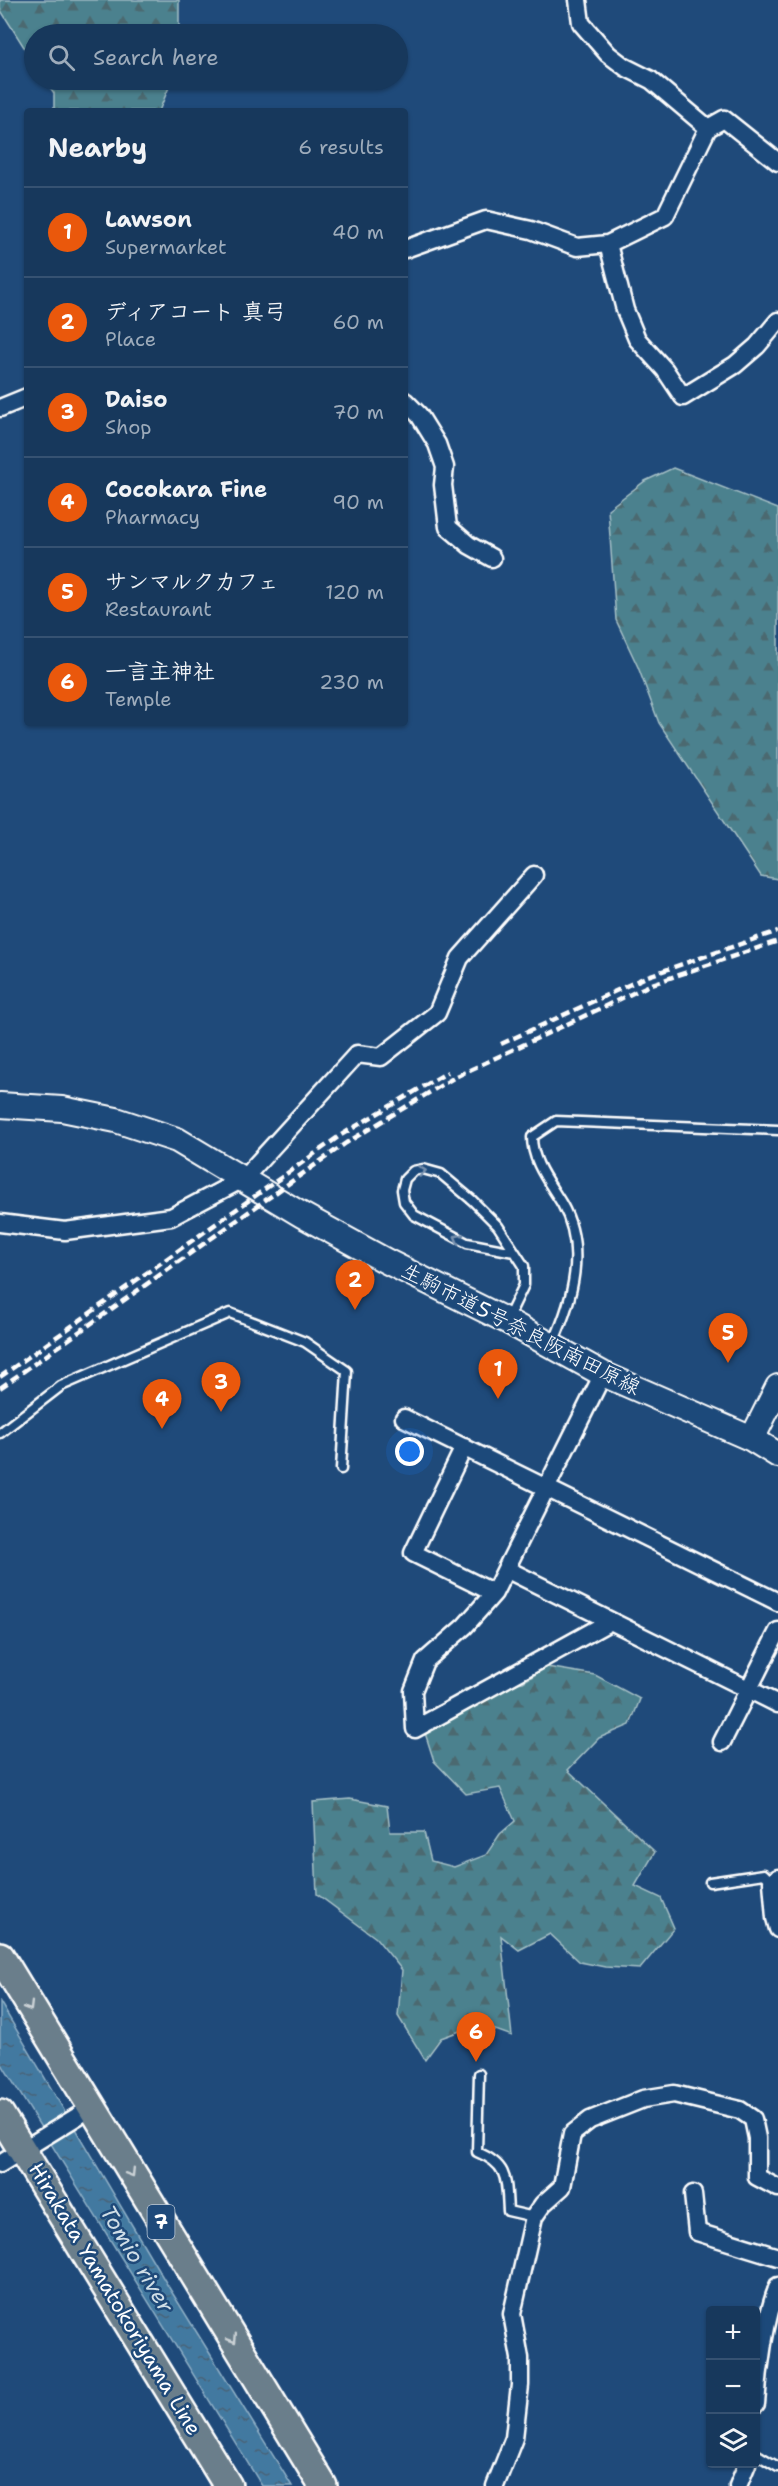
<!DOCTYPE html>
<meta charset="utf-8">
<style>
:root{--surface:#17385c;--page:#244365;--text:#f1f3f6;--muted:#9eacbb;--line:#365272;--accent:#ea580c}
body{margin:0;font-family:"Shantell Sans","Klee One",sans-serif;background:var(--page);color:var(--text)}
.controls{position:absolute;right:18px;bottom:18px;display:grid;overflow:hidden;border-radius:6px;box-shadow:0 2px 4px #0004}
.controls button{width:54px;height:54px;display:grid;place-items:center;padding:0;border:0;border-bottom:2px solid var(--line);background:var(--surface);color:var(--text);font:30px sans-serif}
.you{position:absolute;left:410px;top:1452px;width:21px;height:21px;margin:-15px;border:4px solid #fff;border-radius:50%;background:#1a73e8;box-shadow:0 0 0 9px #1a73e833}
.badge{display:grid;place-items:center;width:39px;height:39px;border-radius:50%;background:var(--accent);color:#fff;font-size:20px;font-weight:700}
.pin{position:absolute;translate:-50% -50px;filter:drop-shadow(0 2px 3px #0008)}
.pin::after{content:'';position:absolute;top:32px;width:21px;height:18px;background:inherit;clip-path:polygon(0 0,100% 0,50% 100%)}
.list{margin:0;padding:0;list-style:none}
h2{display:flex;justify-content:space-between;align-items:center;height:78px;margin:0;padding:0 24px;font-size:26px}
h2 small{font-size:20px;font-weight:400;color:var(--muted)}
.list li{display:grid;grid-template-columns:39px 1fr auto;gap:18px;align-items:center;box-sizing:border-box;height:90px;padding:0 24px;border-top:2px solid var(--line)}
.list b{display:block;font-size:22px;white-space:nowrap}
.list p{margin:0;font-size:20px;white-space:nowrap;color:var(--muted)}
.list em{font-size:20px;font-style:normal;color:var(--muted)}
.icon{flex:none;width:33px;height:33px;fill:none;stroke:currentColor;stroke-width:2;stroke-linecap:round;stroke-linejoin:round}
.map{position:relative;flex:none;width:778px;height:2486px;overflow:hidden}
.search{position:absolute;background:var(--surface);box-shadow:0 2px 4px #0004;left:24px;top:24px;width:384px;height:66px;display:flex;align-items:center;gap:15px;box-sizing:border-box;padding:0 21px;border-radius:33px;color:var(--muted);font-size:22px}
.panel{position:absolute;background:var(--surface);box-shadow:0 2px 4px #0004;left:24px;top:108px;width:384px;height:618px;border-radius:6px}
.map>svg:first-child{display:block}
.forest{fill:url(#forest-firs);stroke:#a6c0c6;stroke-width:1.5}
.water{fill:url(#water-ripples);stroke:#8eafc6;stroke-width:1.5}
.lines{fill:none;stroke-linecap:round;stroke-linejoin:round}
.lane-casing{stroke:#fff;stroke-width:13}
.street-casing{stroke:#fff;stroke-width:21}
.secondary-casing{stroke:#fff;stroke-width:28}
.primary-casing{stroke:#fff;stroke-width:32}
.lane{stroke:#1f4a7a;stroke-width:8}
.street{stroke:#1f4a7a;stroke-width:16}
.secondary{stroke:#1f4a7a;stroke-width:24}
.primary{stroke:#6b7e8b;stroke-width:27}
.rail{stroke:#fff;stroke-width:4.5;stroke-dasharray:9 4.5;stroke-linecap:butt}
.oneway{stroke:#7992af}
.oneway2{stroke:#cbd2d6}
.labels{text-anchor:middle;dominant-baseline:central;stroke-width:5;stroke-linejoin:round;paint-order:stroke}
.shield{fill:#1f4a7a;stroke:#bcc9d7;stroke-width:1.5}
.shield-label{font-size:20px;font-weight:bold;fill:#fff}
.street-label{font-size:21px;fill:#fff;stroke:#1f4a7a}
.water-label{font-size:22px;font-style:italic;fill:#d0dee7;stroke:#1f4a7a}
</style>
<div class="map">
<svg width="778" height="2486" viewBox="0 0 778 2486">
<defs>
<pattern id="forest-firs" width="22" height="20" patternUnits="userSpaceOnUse" patternTransform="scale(1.5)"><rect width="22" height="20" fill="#4c818e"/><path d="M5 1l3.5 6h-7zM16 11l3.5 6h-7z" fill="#4c6970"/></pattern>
<pattern id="water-ripples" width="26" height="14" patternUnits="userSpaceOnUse" patternTransform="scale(1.5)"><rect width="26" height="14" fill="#4379a0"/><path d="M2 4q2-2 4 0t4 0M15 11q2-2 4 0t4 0" fill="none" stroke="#486276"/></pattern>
</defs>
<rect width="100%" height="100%" fill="#1f4a7a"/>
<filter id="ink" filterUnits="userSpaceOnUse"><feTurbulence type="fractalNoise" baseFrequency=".0167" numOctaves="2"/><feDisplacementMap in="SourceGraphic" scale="12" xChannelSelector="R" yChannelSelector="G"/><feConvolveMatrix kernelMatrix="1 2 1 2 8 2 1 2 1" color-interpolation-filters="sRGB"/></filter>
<g filter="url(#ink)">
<path class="forest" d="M 0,0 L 179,0 L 179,34 L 34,34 L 34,63 L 0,9 Z
M 45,80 L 172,80 L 159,111 L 54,111 L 54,93 Z
M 673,468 L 778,509 L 778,879 L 761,876 L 659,723 L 638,667 L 616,620 L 608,509 L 645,481 Z
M 547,1667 L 595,1675 L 640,1699 L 630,1725 L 599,1738 L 568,1770 L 655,1852 L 635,1886 L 661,1898 L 674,1928 L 640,1969 L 605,1967 L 580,1962 L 550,1934 L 519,1950 L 501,1936 L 512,2036 L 479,2024 L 441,2038 L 425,2060 L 398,2016 L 402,1970 L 376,1938 L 317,1894 L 313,1802 L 350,1799 L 387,1806 L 390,1832 L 424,1832 L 431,1861 L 454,1867 L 486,1855 L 500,1834 L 515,1821 L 500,1788 L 466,1794 L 434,1761 L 425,1733 L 465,1689 L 523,1682 Z"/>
<path class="water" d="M 0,2002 L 168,2286 L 292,2486 L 262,2486 L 0,2061 Z"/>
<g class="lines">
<defs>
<path id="lane" d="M 507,1320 L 524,1285 L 524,1266 L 498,1226 L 472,1200 L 441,1174 L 423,1169 L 413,1171 L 405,1179 L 402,1190 L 404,1202 L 414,1215 L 467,1243 L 514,1252
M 553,1343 C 573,1299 587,1248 562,1204 C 549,1182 532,1162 532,1137 L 556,1121 L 778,1130
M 0,1433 L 61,1386 L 230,1313 L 305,1342 L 347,1371 L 341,1469
M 710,1882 L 764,1874 L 772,1882
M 479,2074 L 477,2152 C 509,2165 506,2180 508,2211 L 534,2217
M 756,2454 L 778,2467"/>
<path id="street" d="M 708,128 L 724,119 L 778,162
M 608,244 L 625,310 L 637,339 L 665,370 L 683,397 L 735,365 L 757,346 L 778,321
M 405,249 L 486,220 L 531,230 L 577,247 L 608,244 L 665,216 L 708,128 L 651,80 L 625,67 L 608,54 L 581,23 L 578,0
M 405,401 L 419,415 L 437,444 L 445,467 L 443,485 L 448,527 L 469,545 L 492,558
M 0,408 L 27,397
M 0,1223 L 65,1231 L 171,1217 L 243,1179 L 357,1054 L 381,1057 L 437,1013 L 460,958 L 534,875
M 603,1374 L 494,1593 L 465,1626 L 425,1661 L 413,1691 L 415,1729 L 611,1621
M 404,1418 L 778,1602
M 464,1447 L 413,1553 L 494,1593
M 506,1569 L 778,1704
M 722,1742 L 778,1631
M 778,1878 L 772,1882 L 775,1918 L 778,1929
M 0,2164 L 91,2108
M 693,2194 L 697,2232 L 778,2257
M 756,2404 C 758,2370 765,2318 778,2286
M 495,2486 L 514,2438 L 520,2385 L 520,2358 L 512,2314 L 534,2217 L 543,2204 L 562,2187 L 572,2134 L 590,2120 L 643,2099 L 674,2094 L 740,2110 L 753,2119 L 757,2138 L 757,2177 L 778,2188
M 738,2486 L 747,2464"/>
<path id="secondary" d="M 0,1105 L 62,1109 L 116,1120 L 177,1140 L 302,1215 L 386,1261 L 507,1321 L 603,1374 L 752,1439 L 778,1455
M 752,1439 L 778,1387"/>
<path id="primary" d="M 0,1956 L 323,2486
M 0,2114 L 228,2486"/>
</defs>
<use href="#lane" class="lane-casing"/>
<use href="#street" class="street-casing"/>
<use href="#secondary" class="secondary-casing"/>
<use href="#primary" class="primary-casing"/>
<use href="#lane" class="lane"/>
<use href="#street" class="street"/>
<use href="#secondary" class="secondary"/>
<use href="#primary" class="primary"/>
<path class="rail" d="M 501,1044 L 648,976 L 778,931
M 0,1377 L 341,1135 L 448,1072
M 0,1388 L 346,1143 L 455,1077 L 652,984 L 778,941"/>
</g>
<defs><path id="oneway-chevron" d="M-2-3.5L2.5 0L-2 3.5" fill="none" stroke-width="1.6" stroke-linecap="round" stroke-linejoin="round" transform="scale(1.5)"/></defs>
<g class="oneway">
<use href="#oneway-chevron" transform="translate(422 1171) rotate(-7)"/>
<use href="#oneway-chevron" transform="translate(458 1238) rotate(-152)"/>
</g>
<g class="oneway2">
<use href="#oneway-chevron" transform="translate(29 2007) rotate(59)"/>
<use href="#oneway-chevron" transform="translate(131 2173) rotate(58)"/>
<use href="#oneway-chevron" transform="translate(233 2339) rotate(58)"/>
</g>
</g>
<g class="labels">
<rect class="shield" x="147.5" y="2205" width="27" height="34" rx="4.5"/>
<g class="shield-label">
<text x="161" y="2222">7</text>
</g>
<g class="street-label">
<text transform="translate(521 1329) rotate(27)">生駒市道5号奈良阪南田原線</text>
<text transform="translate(115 2299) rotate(59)">Hirakata Yamatokoriyama Line</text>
</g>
<g class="water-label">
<text transform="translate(137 2259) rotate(59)">Tomio river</text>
</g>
</g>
</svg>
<div class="controls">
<button>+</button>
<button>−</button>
<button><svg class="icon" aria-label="layers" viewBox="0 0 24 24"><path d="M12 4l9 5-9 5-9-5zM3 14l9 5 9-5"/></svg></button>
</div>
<div class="you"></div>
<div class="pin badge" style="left:498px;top:1399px">1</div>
<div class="pin badge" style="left:355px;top:1310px">2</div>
<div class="pin badge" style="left:221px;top:1412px">3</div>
<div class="pin badge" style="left:162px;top:1429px">4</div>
<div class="pin badge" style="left:728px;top:1363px">5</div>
<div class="pin badge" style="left:476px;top:2062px">6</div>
<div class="search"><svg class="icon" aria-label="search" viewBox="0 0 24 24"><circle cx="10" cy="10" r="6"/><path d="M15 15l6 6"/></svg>Search here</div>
<section class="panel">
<h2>Nearby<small>6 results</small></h2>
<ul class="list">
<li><span class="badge">1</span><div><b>Lawson</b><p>Supermarket</p></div><em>40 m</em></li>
<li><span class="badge">2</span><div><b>ディアコート 真弓</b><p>Place</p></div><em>60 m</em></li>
<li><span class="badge">3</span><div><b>Daiso</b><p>Shop</p></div><em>70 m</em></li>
<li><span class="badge">4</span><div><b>Cocokara Fine</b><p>Pharmacy</p></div><em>90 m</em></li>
<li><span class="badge">5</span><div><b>サンマルクカフェ</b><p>Restaurant</p></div><em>120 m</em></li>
<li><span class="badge">6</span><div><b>一言主神社</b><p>Temple</p></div><em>230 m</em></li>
</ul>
</section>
</div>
